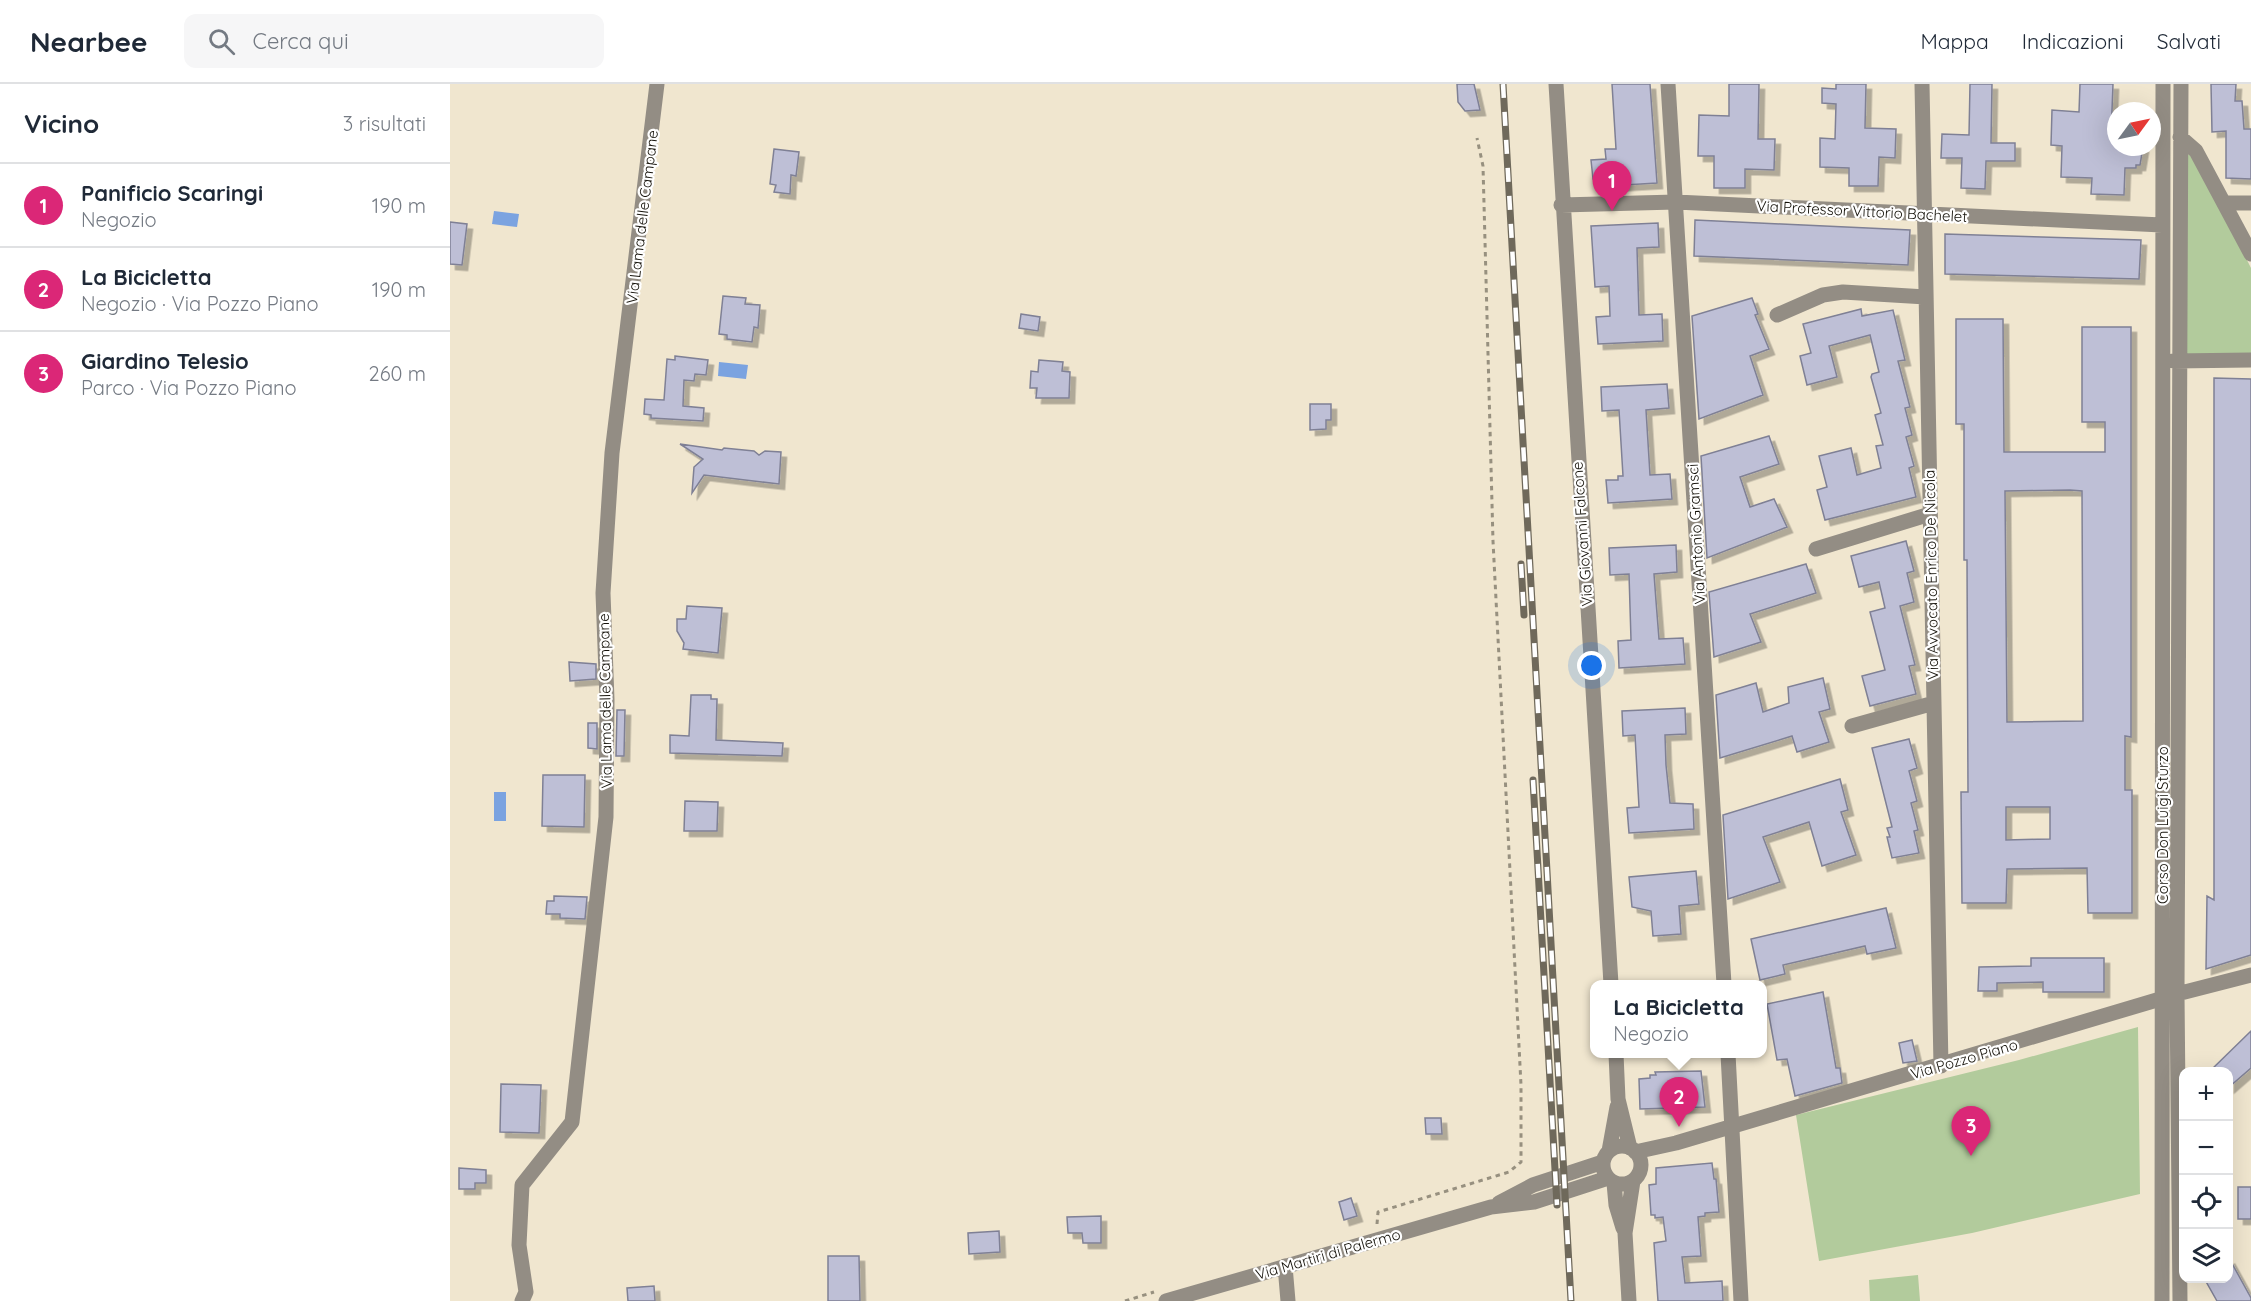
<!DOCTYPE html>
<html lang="it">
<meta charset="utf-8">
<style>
:root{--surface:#fff;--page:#f6f6f7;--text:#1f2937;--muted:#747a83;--line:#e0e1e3;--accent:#db2777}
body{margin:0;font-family:Quicksand,sans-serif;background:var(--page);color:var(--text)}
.controls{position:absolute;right:18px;bottom:18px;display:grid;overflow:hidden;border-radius:12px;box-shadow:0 6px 24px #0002}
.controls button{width:54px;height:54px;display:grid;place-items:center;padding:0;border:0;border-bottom:2px solid var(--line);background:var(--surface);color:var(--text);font:30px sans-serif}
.compass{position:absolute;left:1657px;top:18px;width:54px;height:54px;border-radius:50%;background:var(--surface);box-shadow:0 6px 24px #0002;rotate:57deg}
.you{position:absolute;left:1142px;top:582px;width:21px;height:21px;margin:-15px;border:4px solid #fff;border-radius:50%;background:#1a73e8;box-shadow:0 0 0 9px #1a73e833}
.badge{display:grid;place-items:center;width:39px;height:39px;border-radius:50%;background:var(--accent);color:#fff;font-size:20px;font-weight:700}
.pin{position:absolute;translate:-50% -50px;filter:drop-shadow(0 2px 3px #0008)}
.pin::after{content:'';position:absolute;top:32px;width:21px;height:18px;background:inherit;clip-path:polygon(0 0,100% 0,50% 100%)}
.popup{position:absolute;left:1140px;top:896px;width:177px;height:78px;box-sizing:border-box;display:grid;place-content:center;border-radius:12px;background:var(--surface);filter:drop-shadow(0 2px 4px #0005);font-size:20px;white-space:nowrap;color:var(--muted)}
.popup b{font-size:22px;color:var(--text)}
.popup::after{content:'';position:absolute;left:50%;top:100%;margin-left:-12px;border:12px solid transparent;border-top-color:var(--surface)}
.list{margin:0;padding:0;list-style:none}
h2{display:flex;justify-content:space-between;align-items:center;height:78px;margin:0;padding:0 24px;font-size:26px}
h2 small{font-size:20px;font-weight:400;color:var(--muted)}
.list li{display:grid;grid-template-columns:39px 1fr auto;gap:18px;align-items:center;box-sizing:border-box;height:84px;padding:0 24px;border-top:2px solid var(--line)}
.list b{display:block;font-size:22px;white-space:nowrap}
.list p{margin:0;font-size:20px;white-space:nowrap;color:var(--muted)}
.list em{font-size:20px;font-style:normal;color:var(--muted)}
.icon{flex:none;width:33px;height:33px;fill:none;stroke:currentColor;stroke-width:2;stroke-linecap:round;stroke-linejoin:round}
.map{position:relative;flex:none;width:1801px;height:1217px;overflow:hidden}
header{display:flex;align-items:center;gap:36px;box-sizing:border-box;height:84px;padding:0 30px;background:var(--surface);border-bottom:2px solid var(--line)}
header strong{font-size:28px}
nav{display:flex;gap:33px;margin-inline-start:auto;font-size:21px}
.search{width:420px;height:54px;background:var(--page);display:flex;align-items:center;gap:15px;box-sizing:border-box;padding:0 21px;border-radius:12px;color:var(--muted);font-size:22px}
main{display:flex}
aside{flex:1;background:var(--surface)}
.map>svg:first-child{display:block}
.green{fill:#b2cb9c}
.water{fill:#7ba3e0}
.building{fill:#bebfd6;stroke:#7f8095;stroke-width:1.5;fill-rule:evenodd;filter:url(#shadow)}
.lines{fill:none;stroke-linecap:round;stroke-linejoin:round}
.path{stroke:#97907f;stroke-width:3;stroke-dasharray:4.5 4.5;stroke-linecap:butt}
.minor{stroke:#938d84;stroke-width:15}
.rail-casing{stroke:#6f695b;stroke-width:7}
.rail{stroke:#fff;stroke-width:4.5;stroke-dasharray:14;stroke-linecap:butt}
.labels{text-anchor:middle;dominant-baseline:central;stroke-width:4.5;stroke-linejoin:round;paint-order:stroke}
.street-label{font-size:15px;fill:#131008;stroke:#fff}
</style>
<header>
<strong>Nearbee</strong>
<div class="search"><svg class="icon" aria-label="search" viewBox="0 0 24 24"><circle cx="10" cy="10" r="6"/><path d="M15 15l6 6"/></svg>Cerca qui</div>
<nav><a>Mappa</a><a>Indicazioni</a><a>Salvati</a></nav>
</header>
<main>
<aside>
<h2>Vicino<small>3 risultati</small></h2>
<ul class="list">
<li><span class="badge">1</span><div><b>Panificio Scaringi</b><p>Negozio</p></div><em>190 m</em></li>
<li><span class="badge">2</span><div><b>La Bicicletta</b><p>Negozio · Via Pozzo Piano</p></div><em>190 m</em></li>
<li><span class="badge">3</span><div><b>Giardino Telesio</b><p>Parco · Via Pozzo Piano</p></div><em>260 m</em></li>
</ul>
</aside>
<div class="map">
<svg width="1801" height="1217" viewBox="0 0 1801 1217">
<defs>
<filter id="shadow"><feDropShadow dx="5.5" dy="5.5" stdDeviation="0" flood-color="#0004"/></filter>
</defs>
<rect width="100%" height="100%" fill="#f0e6cf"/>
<path class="green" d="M 1735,68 L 1746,75 L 1801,184 L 1801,270 L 1737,273 Z
M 1688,943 L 1690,1110 L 1522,1149 L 1369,1177 L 1346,1031 L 1569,976 Z
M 1468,1191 L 1470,1217 L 1420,1217 L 1419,1196 Z"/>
<path class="water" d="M 44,127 L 69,130 L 67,143 L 42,140 Z
M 269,278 L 298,281 L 296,295 L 268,292 Z
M 44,708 L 56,708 L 56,737 L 44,737 Z"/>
<path class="building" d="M 1007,0 L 1024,0 L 1030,26 L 1015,27 L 1008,18 Z
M 1162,0 L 1200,0 L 1207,99 L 1158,102 L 1157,94 L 1143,95 L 1141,76 L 1156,75 L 1155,65 L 1166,65 Z
M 1279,0 L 1309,0 L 1308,55 L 1325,55 L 1324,86 L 1295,85 L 1295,104 L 1264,104 L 1264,72 L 1248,72 L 1249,31 L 1279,32 Z
M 1386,0 L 1416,0 L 1415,44 L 1446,45 L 1445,74 L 1429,73 L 1428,102 L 1399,102 L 1399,84 L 1370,83 L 1370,54 L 1385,55 L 1386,20 L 1372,19 L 1372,4 L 1386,5 Z
M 1520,0 L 1542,0 L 1541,59 L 1565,59 L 1565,77 L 1536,77 L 1535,105 L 1511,104 L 1512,74 L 1491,74 L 1492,50 L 1519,51 Z
M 1630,0 L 1663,0 L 1661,52 L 1666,52 L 1666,63 L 1693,63 L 1690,81 L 1686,81 L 1686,84 L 1675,84 L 1674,111 L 1641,110 L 1642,94 L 1611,93 L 1612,62 L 1601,61 L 1602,26 L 1629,28 Z
M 1761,0 L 1786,0 L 1785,17 L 1792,17 L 1794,45 L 1801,45 L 1801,95 L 1776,94 L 1776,47 L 1762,48 Z
M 324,65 L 349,68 L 346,92 L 341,91 L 340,110 L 324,108 L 326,101 L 320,100 Z
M 1245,136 L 1460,146 L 1458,181 L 1244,172 Z
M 0,138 L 17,140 L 12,181 L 0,180 Z
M 1208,139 L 1209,163 L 1187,164 L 1189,231 L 1212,230 L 1213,257 L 1148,260 L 1146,233 L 1160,232 L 1159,202 L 1145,203 L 1141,142 Z
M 1495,150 L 1691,156 L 1689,195 L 1495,190 Z
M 273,212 L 296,214 L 295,220 L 310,221 L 308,244 L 304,243 L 302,258 L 277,255 L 277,251 L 269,250 Z
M 1302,214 L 1308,230 L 1305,231 L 1319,265 L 1300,272 L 1313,311 L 1249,335 L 1242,232 Z
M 1411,225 L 1412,232 L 1443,226 L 1455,276 L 1448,277 L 1460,323 L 1455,324 L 1462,351 L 1456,353 L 1464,382 L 1459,384 L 1466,413 L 1375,436 L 1367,406 L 1377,403 L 1369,372 L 1401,364 L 1407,391 L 1431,384 L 1426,362 L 1433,361 L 1425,331 L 1431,329 L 1421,293 L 1422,290 L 1429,288 L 1420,251 L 1379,262 L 1387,293 L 1357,301 L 1350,272 L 1361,269 L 1353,240 Z
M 571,230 L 590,233 L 588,247 L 569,244 Z
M 1506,235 L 1553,235 L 1554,368 L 1655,368 L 1655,338 L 1632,338 L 1632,243 L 1681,243 L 1681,653 L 1675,652 L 1675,706 L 1682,706 L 1682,829 L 1638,829 L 1637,784 L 1557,785 L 1556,819 L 1512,819 L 1511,708 L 1518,708 L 1517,476 L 1514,476 L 1514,340 L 1506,340 ZM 1620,406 L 1632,407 L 1633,637 L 1557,638 L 1555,407 ZM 1556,723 L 1600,723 L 1600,755 L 1556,756 Z
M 225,272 L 258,276 L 256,291 L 245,290 L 244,297 L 234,296 L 233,322 L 254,324 L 253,337 L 201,334 L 201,331 L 194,330 L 195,315 L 214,316 L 217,275 L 225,276 Z
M 589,276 L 613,278 L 612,287 L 620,288 L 619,314 L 586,314 L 587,304 L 580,304 L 581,287 L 588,288 Z
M 1764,294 L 1801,295 L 1801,871 L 1756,885 L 1757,812 L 1764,816 Z
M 1217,300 L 1219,324 L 1196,326 L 1200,391 L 1220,390 L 1222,415 L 1158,419 L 1156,396 L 1168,396 L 1168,392 L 1173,392 L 1169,326 L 1152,327 L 1151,303 Z
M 860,320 L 881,320 L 881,336 L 876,336 L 876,345 L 860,346 Z
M 1319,352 L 1329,380 L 1290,393 L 1300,423 L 1324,415 L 1337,443 L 1257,474 L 1251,372 Z
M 230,360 L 272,366 L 274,364 L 304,367 L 309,371 L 315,367 L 331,368 L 329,400 L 254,391 L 242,409 L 244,383 L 253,375 Z
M 1456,457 L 1464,487 L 1457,489 L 1464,518 L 1450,522 L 1465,581 L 1459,582 L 1466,610 L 1420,622 L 1412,592 L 1435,586 L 1420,528 L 1435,524 L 1429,498 L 1409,503 L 1401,472 Z
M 1226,461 L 1227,488 L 1204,490 L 1206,517 L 1209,555 L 1233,554 L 1235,580 L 1169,584 L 1168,557 L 1181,556 L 1179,490 L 1160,491 L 1159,464 Z
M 1356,480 L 1366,509 L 1300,530 L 1311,558 L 1264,573 L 1259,508 Z
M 237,522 L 272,524 L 268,569 L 233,565 L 234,559 L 227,547 L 227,535 L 236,535 Z
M 119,578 L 146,580 L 146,595 L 120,597 Z
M 1373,594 L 1380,625 L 1369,628 L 1379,658 L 1347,668 L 1342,652 L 1270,674 L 1266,611 L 1306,599 L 1313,628 L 1339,619 L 1338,603 Z
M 241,611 L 261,611 L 261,615 L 267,615 L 266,656 L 333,659 L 332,672 L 220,669 L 220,651 L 239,652 Z
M 1235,624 L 1236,650 L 1215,651 L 1216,681 L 1220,719 L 1243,720 L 1244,745 L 1179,749 L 1177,724 L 1189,723 L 1185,651 L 1173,652 L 1172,627 Z
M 167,626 L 175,626 L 174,672 L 166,672 Z
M 138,639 L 147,639 L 147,665 L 138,664 Z
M 1459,655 L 1467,684 L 1459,687 L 1467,717 L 1461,719 L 1468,746 L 1464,747 L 1469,769 L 1442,774 L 1437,753 L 1440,753 L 1437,744 L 1442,743 L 1422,664 Z
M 93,691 L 135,691 L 134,743 L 92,742 Z
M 1390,695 L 1398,726 L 1391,728 L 1406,771 L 1372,782 L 1359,738 L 1313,753 L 1330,798 L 1278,815 L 1273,731 Z
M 235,717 L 268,718 L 267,747 L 234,747 Z
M 1246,787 L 1249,820 L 1229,822 L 1231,850 L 1203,852 L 1201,827 L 1182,823 L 1179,793 Z
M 104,812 L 137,813 L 135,835 L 110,834 L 110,830 L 96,830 L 97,817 L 104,817 Z
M 1436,824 L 1446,864 L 1417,870 L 1415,862 L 1333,881 L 1335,890 L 1310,896 L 1301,855 Z
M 1581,874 L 1654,874 L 1654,908 L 1593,908 L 1593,898 L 1547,899 L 1547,907 L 1528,907 L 1529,883 L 1581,882 Z
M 1373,908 L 1386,984 L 1390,984 L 1392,999 L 1345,1012 L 1337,975 L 1327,976 L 1317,920 Z
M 1801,947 L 1801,984 L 1779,1003 L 1779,987 L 1760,987 Z
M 1462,956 L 1467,977 L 1453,979 L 1449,959 Z
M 1251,987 L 1255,1023 L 1190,1025 L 1189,995 L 1200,994 L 1200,991 L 1206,991 L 1205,988 Z
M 51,1000 L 91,1001 L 89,1049 L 50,1048 Z
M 975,1034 L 991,1034 L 992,1050 L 976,1050 Z
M 1262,1079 L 1264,1095 L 1266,1095 L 1269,1128 L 1255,1129 L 1255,1132 L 1248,1133 L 1251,1172 L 1232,1173 L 1235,1199 L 1272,1197 L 1273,1217 L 1208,1217 L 1204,1159 L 1216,1157 L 1213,1133 L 1205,1134 L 1205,1131 L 1201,1131 L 1199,1101 L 1206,1100 L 1206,1084 Z
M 9,1084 L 36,1086 L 36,1099 L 25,1099 L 25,1105 L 9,1105 Z
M 1788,1103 L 1801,1103 L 1801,1135 L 1788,1135 Z
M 901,1114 L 907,1132 L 894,1136 L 889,1118 Z
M 651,1132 L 651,1159 L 633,1159 L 632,1149 L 618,1149 L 617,1133 Z
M 549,1147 L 550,1168 L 519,1170 L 518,1149 Z
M 378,1172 L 409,1172 L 410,1217 L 378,1217 Z
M 1779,1174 L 1801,1214 L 1801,1217 L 1767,1217 L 1754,1194 L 1779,1194 Z
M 204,1202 L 205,1217 L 178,1217 L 177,1204 Z"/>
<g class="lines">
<path class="path" d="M 927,1140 L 928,1128 L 1059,1088 L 1071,1078 L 1071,1001 L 1043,457 L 1033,82 L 1027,54
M 675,1217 L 704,1208"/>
<path class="minor" d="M 1106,0 L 1161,900
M 1218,0 L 1274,900
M 1472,0 L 1491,982
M 1730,53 L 1746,67 L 1801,170
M 1775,119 L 1801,119
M 1111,121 L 1226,118 L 1712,141
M 1327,231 L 1373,211 L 1393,208 L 1476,213
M 1723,277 L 1801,276
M 1366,465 L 1480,430
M 1402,642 L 1484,619
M 1166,970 L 1168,1015 L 1180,1064
M 1278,970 L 1291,1217
M1153 1081a19 19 0 1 1 38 0a19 19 0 1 1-38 0Z
M 1159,1067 L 1167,1023
M 1185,1068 L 1226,1059 L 1727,910 L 1801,891
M 1164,1099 L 1166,1121 L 1173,1144
M 1049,1119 L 1083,1101 L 1153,1078
M 835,1182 L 838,1217
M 72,1217 L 76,1208 L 69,1161 L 72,1101 L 122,1038 L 156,733 L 157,616 L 153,509 L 162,369 L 207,0
M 716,1217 L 1041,1123 L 1084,1118 L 1158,1094
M 1179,1217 L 1175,1149 L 1183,1097
M 1712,1217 L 1713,0
M 1730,1217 L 1727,910 L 1731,0"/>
<defs>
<path id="rail" d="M 1053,0 L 1121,1217
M 1071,480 L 1074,531
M 1083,696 L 1107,1121"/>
</defs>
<use href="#rail" class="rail-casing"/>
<use href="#rail" class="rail"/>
</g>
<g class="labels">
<g class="street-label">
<text transform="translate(1412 127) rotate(3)">Via Professor Vittorio Bachelet</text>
<text transform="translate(192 133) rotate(-83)">Via Lama delle Campane</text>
<text transform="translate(1132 450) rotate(-94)">Via Giovanni Falcone</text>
<text transform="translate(1246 450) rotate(-93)">Via Antonio Gramsci</text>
<text transform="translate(1481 491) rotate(-91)">Via Avvocato Enrico De Nicola</text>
<text transform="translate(155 617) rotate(-91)">Via Lama delle Campane</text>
<text transform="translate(1712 741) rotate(-90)">Corso Don Luigi Sturzo</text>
<text transform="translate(1514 975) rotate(-16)">Via Pozzo Piano</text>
<text transform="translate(878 1170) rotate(-16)">Via Martiri di Palermo</text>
</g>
</g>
</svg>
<div class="controls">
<button>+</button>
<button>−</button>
<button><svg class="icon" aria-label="locate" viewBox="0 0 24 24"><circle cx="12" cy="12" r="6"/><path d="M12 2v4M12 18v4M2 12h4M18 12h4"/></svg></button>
<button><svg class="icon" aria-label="layers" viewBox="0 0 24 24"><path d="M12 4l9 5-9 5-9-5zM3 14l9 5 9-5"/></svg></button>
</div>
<svg class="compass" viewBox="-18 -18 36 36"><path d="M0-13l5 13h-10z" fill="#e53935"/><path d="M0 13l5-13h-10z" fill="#747a83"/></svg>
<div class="you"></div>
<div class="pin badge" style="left:1162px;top:127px">1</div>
<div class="pin badge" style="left:1229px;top:1043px">2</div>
<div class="popup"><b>La Bicicletta</b>Negozio</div>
<div class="pin badge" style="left:1521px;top:1072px">3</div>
</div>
</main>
